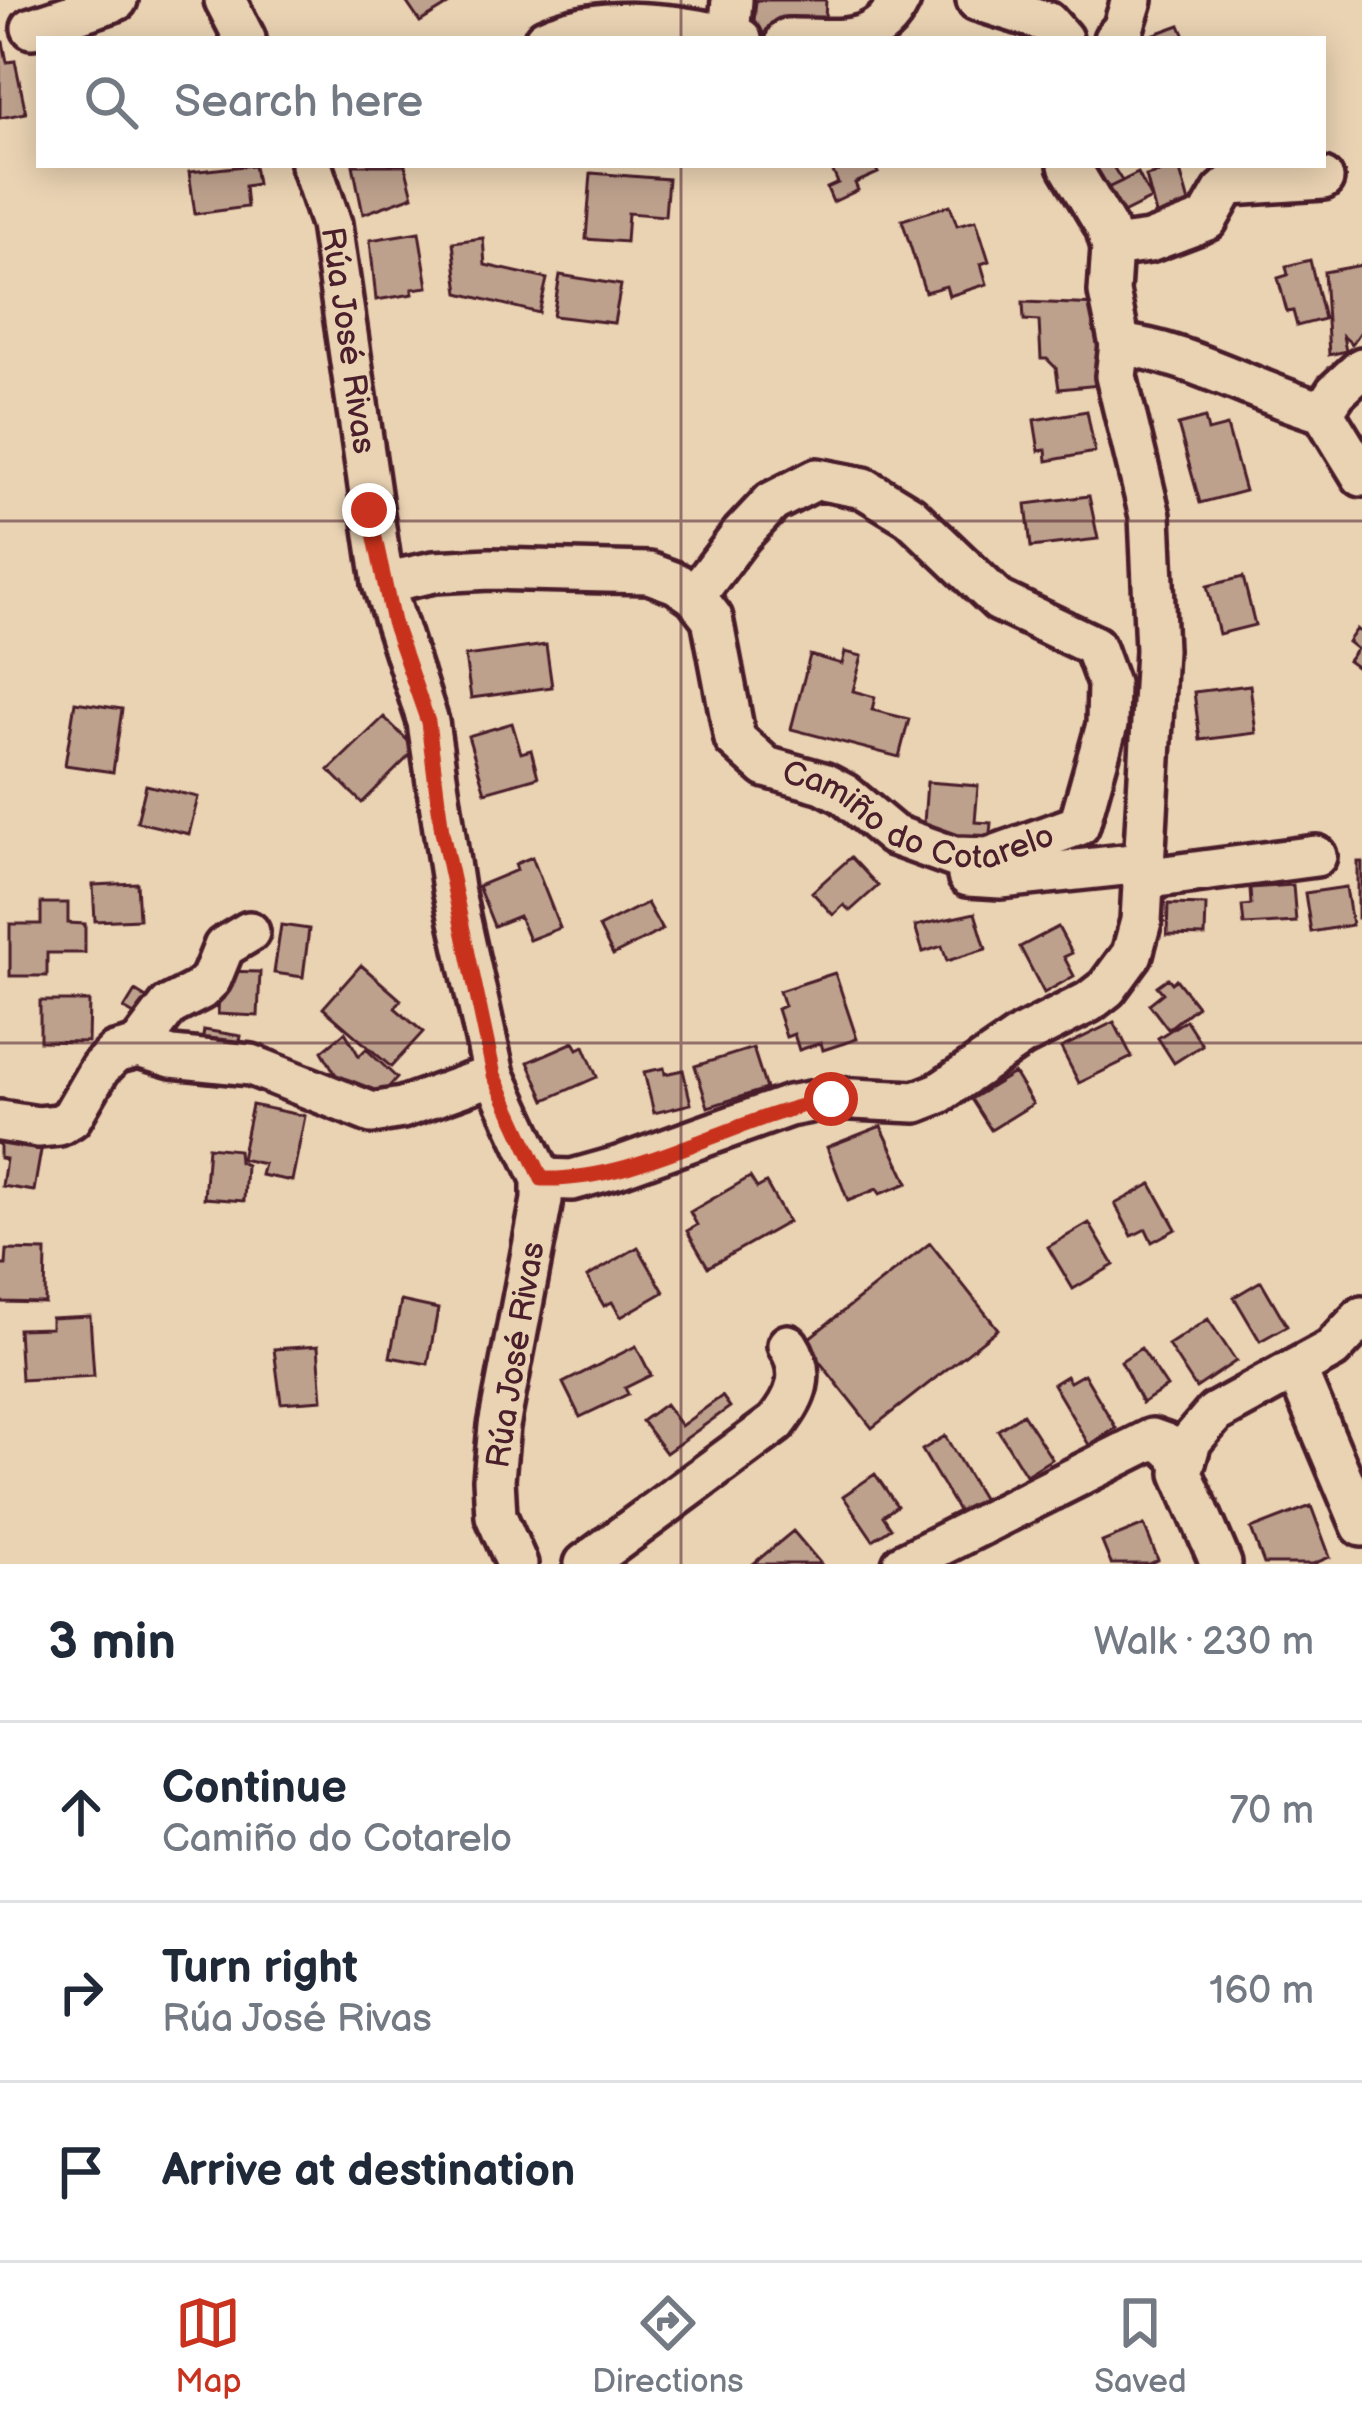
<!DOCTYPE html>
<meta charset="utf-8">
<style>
:root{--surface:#fff;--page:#f2f2f3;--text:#1f2937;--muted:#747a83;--line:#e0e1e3;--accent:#c8321e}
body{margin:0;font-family:"Balsamiq Sans",sans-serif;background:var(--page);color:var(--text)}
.stop{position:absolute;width:36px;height:36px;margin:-27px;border:9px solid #c8321e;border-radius:50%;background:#fff}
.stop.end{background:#c8321e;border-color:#fff;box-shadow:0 3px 12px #0008}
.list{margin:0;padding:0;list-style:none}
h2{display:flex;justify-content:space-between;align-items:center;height:156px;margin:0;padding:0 48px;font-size:51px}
h2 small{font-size:39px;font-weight:400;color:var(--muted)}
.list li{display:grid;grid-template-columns:78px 1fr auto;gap:36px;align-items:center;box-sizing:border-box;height:180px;padding:0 48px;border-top:3px solid var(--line)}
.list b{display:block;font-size:45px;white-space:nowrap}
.list p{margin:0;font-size:39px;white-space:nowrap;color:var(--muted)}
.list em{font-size:39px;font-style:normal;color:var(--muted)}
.icon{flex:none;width:66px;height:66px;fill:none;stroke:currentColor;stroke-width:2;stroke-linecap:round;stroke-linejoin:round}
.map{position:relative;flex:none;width:1362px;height:1564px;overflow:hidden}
.search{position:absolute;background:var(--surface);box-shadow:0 6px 30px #0003;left:36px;right:36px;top:36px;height:132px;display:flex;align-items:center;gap:30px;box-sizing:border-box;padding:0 42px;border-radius:0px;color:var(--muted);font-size:45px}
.sheet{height:696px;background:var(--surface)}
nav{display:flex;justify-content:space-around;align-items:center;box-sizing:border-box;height:168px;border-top:3px solid var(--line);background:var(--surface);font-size:33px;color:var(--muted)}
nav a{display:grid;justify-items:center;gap:6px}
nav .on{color:var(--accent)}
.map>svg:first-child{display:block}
.building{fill:#bda18d;stroke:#4a1f2b;stroke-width:3}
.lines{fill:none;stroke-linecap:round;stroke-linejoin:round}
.minor-casing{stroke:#4a1f2b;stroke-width:48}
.minor{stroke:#ead3b3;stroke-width:39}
.route{stroke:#c8321e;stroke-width:15}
.grid{fill:none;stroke:#4a1f2b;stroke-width:3;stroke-opacity:0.55}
.labels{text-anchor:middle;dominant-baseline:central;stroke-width:9;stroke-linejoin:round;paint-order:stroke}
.street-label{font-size:33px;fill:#4a1f2b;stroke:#ead3b3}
</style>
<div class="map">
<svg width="1362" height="1564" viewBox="0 0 1362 1564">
<rect width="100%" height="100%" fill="#ead3b3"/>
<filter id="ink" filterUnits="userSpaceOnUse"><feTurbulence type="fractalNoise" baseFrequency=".00833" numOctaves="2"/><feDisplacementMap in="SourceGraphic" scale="24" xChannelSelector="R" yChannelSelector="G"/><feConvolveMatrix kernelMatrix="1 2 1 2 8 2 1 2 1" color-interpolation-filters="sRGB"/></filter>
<g filter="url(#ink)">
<path class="building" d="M 405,0 L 449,0 L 451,3 L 420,22 Z
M 756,0 L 826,0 L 824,37 L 753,32 Z
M 1180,25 L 1186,39 L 1141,39 Z
M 0,42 L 3,42 L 7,62 L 15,61 L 26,113 L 0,118 Z
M 254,165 L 257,184 L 245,186 L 247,207 L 195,214 L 189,172 Z
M 353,165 L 405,165 L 413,196 L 363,214 Z
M 830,165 L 885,165 L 876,169 L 878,173 L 855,183 L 858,190 L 833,202 L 827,188 L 838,183 Z
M 1081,165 L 1112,165 L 1122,181 L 1097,193 Z
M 1179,167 L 1194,221 L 1160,230 L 1146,176 Z
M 591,173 L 668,179 L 665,216 L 628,213 L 626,242 L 586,239 Z
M 1138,173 L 1151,199 L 1111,219 L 1098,193 Z
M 950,205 L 957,225 L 976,220 L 989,261 L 981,264 L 987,284 L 949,296 L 946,286 L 925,292 L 902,220 Z
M 419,232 L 428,287 L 412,289 L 413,294 L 376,300 L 370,240 Z
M 483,238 L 485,265 L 547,279 L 539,313 L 459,293 L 453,242 Z
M 1310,260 L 1324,319 L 1297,326 L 1293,311 L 1287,312 L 1278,278 L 1288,275 L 1286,266 Z
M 1362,265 L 1362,330 L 1352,344 L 1343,336 L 1346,351 L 1329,355 L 1324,272 Z
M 560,275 L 621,285 L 614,323 L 553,316 Z
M 1023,302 L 1101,305 L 1110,384 L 1059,389 L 1056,368 L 1047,359 L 1041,359 L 1039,321 L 1024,320 Z
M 1087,411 L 1095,452 L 1047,461 L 1046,450 L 1039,451 L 1034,420 Z
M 1205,418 L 1208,431 L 1227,426 L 1245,491 L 1200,503 L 1178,425 Z
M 1089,496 L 1098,539 L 1031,547 L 1026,504 Z
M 1243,577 L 1255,625 L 1219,634 L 1207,586 Z
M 1357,629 L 1362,633 L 1362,671 L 1348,661 L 1357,649 L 1348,642 Z
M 546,645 L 552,687 L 471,698 L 465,656 Z
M 845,652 L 862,656 L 853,691 L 875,697 L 872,710 L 909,719 L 899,757 L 791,729 L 810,655 L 842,664 Z
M 1250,685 L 1256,733 L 1200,740 L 1194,692 Z
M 75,702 L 122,709 L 113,772 L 65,765 Z
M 384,717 L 416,749 L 362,803 L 329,770 Z
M 512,723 L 521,753 L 531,750 L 538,777 L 485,792 L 468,736 Z
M 927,782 L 978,786 L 975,822 L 991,823 L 988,853 L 923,837 Z
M 146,785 L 198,797 L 189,834 L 137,822 Z
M 532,857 L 560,928 L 529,940 L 519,916 L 494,926 L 478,886 L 517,870 L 515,864 Z
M 851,857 L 878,886 L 850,911 L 844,905 L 833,915 L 812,892 Z
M 1358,862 L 1362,862 L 1362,918 L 1358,918 Z
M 137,883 L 139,919 L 95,921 L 93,885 Z
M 1293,885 L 1296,922 L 1244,925 L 1242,906 L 1251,905 L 1250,888 Z
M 1346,887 L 1352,925 L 1311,932 L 1305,893 Z
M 41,903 L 68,903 L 68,923 L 85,924 L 85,953 L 47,953 L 47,976 L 10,976 L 10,924 L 41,924 Z
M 647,903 L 662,930 L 613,955 L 599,927 Z
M 1168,904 L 1206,905 L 1205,936 L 1167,935 Z
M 975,913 L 986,949 L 947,961 L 942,946 L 923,952 L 915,926 Z
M 281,925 L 309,929 L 303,977 L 274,973 Z
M 1058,927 L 1072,953 L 1064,957 L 1074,976 L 1044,993 L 1020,947 Z
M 361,965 L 401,1000 L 395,1008 L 423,1032 L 391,1067 L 323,1008 Z
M 220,971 L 260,972 L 258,1016 L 218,1014 Z
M 835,973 L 857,1039 L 823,1050 L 821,1043 L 799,1050 L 794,1034 L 786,1037 L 777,1009 L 784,1006 L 779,991 Z
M 1168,978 L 1172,983 L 1176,979 L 1197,1006 L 1168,1029 L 1149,1004 L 1163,993 L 1157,986 Z
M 135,991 L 161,1007 L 151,1025 L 124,1009 Z
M 40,1001 L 89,1001 L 88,1042 L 40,1041 Z
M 1186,1020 L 1202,1045 L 1174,1063 L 1158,1038 Z
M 1114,1022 L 1132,1057 L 1079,1083 L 1061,1048 Z
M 204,1030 L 241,1036 L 237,1061 L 200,1055 Z
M 345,1032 L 359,1056 L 366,1049 L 397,1078 L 373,1104 L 339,1080 L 322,1051 Z
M 574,1042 L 578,1049 L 584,1046 L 597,1077 L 545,1100 L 528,1062 Z
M 753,1048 L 766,1089 L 708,1107 L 695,1066 Z
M 664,1068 L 665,1074 L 683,1070 L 691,1104 L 654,1113 L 644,1072 Z
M 1014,1073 L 1033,1104 L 991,1130 L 971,1099 Z
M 252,1105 L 305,1116 L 292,1181 L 261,1175 L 264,1164 L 241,1159 Z
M 881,1126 L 908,1183 L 880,1194 L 877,1189 L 848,1201 L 827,1147 Z
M 0,1132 L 43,1139 L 34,1191 L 2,1186 L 6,1159 L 0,1158 Z
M 208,1147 L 238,1150 L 239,1162 L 246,1165 L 244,1201 L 204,1198 Z
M 750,1177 L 757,1188 L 766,1183 L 788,1222 L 708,1267 L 687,1231 L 697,1225 L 690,1212 Z
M 1151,1184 L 1176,1229 L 1152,1242 L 1146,1229 L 1132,1236 L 1115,1204 Z
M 1089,1223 L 1114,1265 L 1073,1289 L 1048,1247 Z
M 930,1243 L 998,1329 L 872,1428 L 804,1342 Z
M 638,1247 L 664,1292 L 621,1317 L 612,1302 L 604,1306 L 587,1277 Z
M 7,1250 L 46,1251 L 45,1303 L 0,1302 L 0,1265 L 6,1265 Z
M 1261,1281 L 1287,1326 L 1260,1341 L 1234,1297 Z
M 401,1301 L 438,1309 L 428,1364 L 390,1357 Z
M 90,1316 L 94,1376 L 21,1380 L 18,1329 L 51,1328 L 51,1318 Z
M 1208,1319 L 1236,1361 L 1196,1388 L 1168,1345 Z
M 318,1346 L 322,1400 L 281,1403 L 274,1349 Z
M 636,1346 L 651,1375 L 625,1388 L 628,1394 L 580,1417 L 563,1383 Z
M 1141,1348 L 1167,1387 L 1142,1403 L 1121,1361 Z
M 1084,1374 L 1116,1428 L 1089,1445 L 1053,1384 L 1066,1376 L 1070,1382 Z
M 722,1396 L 730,1407 L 666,1453 L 642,1421 L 665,1404 L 681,1426 Z
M 1023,1414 L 1052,1459 L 1026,1475 L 998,1430 Z
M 945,1436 L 983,1500 L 960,1514 L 922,1450 Z
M 875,1474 L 897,1506 L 883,1516 L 891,1528 L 873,1540 L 843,1496 Z
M 1311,1506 L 1330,1557 L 1313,1564 L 1264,1564 L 1251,1529 Z
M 1144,1525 L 1158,1560 L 1149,1564 L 1111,1564 L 1102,1542 Z
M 793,1531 L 821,1564 L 753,1564 Z"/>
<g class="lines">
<defs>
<g id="minor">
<path d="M 225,0 L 245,39"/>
<path d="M 977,0 L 1047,22 L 1062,39"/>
<path d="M 32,28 L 117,0"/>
<path d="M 729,36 L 732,0"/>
<path d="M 545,39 C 604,13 680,24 741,39"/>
<path d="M 787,39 C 835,38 876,50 900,0"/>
<path d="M 1114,39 L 1123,29 L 1132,0"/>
<path id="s1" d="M 311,165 L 331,224 L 383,583 L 428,722 L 453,889 L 494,1075 L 542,1179 L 542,1200 L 499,1426 L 494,1479 L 496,1516 L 517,1564"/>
<path d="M 1112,247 L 1149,242 L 1207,220 L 1223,192 L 1231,185 L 1323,179"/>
<path d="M 1120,345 C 1181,349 1260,395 1323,412 L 1362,476"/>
<path d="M 1323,412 L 1336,392 L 1362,368"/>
<path id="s2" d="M 383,583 L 434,572 L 490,569 L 649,573 L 676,583 L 695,596 L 712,618 L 735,739 L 766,767 L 823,783 L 844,794 L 893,835 L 954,857 L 988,858 L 1079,825 L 1107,725 L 1108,684 L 1094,646 L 999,601 L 910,516 L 864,488 L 817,479 L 772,502 L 741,535 L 695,596"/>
<path d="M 968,876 L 1001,878 L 1142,863"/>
<path d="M 1142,879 L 1316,856"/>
<path d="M 138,1047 L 169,1006 L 200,990 L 211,979 L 224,947 L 249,932"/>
<path d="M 0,1121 L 38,1127 L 59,1125 L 71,1118 L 100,1068 L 115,1053 L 138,1047 L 172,1057 L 251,1065 L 372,1113 L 402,1108 L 494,1075"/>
<path d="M 542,1179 L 572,1180 L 618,1167 L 789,1106 L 831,1098 L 916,1102 L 939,1093 L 1022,1036 L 1089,1002 L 1107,988 L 1132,954 L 1141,921 L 1156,650 L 1150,516 L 1116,376 L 1120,345 L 1109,292 L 1112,247 L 1106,227 L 1069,165"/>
<path d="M 1296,1369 L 1362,1526"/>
<path d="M 585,1564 L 776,1423 C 796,1398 807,1374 788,1345"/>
<path d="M 903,1564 L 1152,1439 L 1166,1444 L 1184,1461"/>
<path d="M 1221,1564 L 1182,1473 L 1191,1441 L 1215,1413 L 1332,1349 L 1362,1317"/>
</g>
</defs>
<use href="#minor" class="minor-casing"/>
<use href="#minor" class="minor"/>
</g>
</g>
<g class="lines" filter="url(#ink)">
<path class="route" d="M 369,510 L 393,622 L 428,722 L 442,832 L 494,1075 L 542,1179 C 639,1182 735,1117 831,1099"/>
</g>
<path class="grid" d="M 681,0 L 681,39M 681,165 L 681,1564M 0,521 L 1362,521M 0,1043 L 1362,1043"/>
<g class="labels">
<g class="street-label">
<text stroke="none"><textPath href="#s1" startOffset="180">Rúa José Rivas</textPath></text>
<text stroke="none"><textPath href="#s2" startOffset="678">Camiño do Cotarelo</textPath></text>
<text transform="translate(516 1355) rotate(-81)">Rúa José Rivas</text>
</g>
</g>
</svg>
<div class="stop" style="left:831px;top:1099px"></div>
<div class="stop end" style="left:369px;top:510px"></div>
<div class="search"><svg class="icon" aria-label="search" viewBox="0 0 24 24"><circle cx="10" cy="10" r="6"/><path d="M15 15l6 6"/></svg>Search here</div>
</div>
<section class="sheet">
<h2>3 min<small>Walk · 230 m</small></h2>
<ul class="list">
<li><svg class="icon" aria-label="ahead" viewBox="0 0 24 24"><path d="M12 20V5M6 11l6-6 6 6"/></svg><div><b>Continue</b><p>Camiño do Cotarelo</p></div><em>70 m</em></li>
<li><svg class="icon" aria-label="right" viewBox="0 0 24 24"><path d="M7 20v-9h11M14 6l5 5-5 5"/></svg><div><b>Turn right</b><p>Rúa José Rivas</p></div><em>160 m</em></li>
<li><svg class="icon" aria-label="arrive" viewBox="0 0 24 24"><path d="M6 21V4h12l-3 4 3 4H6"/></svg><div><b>Arrive at destination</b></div></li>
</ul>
</section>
<nav>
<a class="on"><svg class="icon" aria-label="map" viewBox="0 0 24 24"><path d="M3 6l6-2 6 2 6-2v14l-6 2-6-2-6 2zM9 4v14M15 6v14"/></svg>Map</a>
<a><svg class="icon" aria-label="directions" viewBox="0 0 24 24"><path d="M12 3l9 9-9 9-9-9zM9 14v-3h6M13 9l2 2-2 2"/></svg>Directions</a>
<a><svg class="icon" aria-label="saved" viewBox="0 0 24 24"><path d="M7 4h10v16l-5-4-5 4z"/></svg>Saved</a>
</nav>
